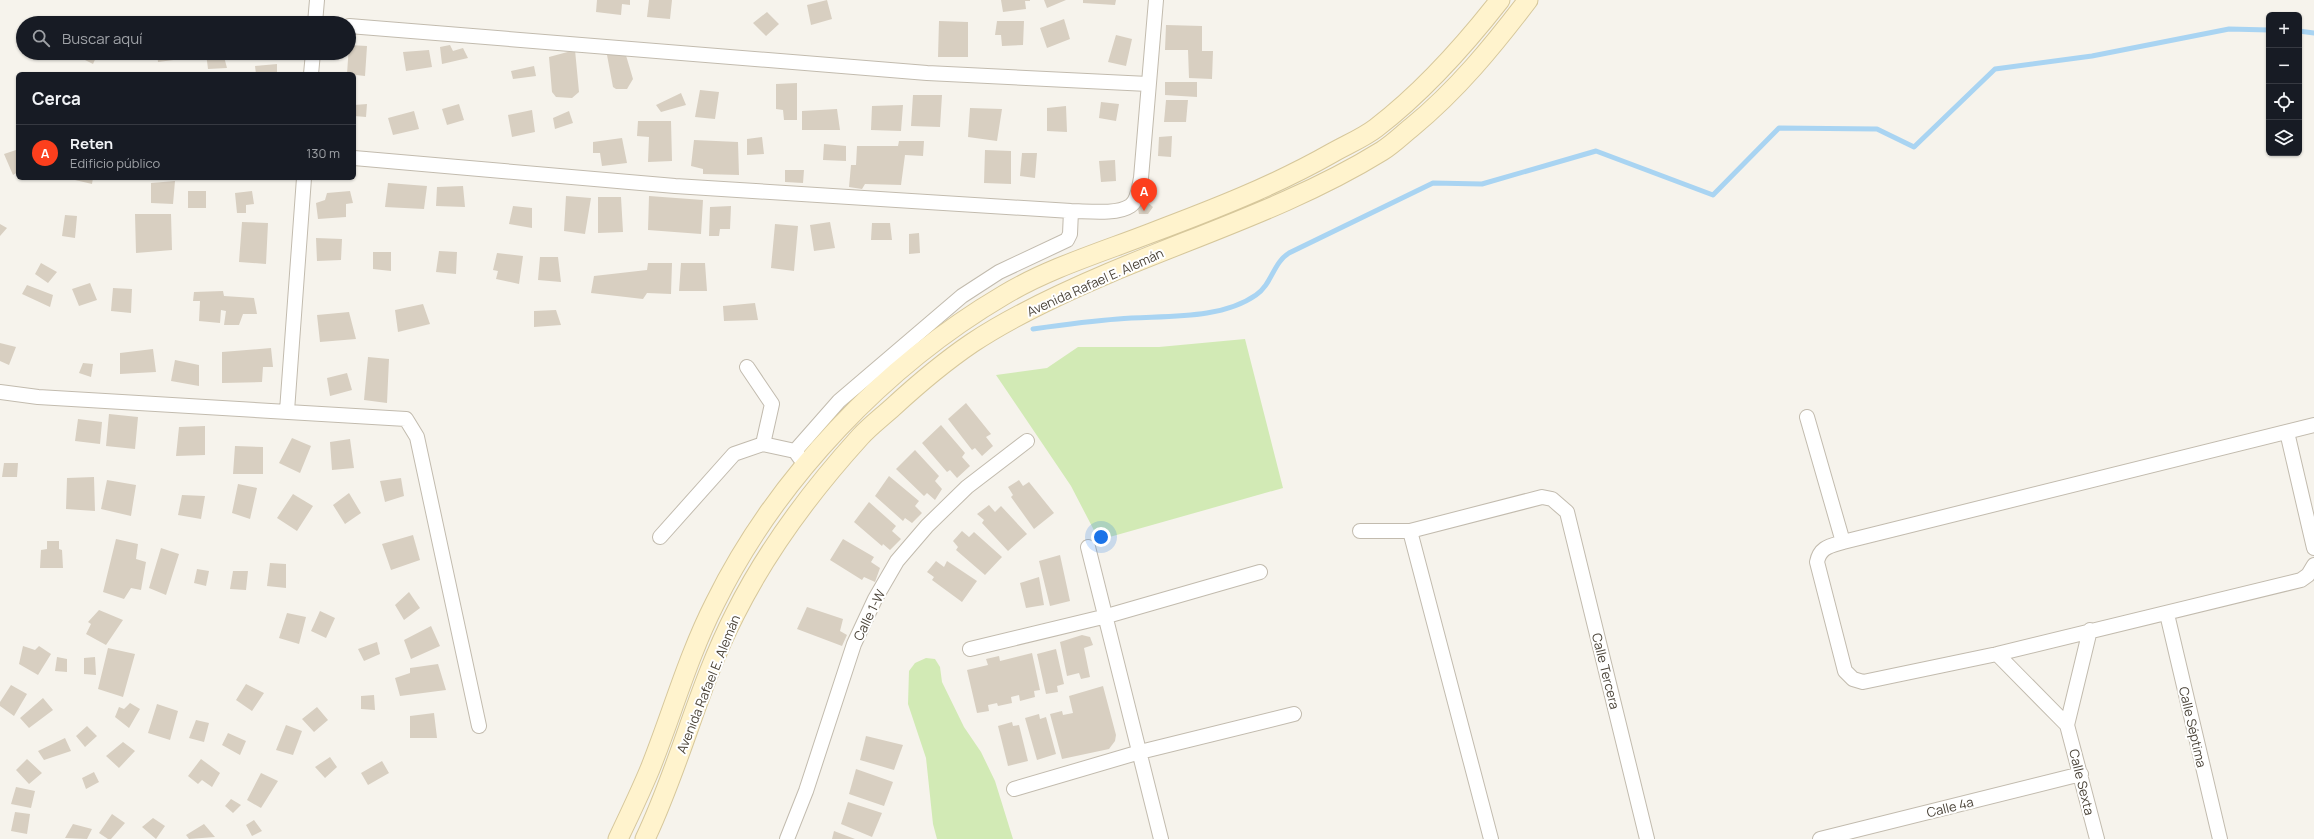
<!DOCTYPE html>
<html lang="es">
<meta charset="utf-8">
<style>
:root{--surface:#171b24;--page:#242831;--text:#f1f3f6;--muted:#9ea1a6;--line:#363941;--accent:#fc3f1d}
body{margin:0;font-family:Manrope,sans-serif;background:var(--page);color:var(--text)}
.controls{position:absolute;right:12px;top:12px;display:grid;overflow:hidden;border-radius:6px;box-shadow:0 1px 3px #0004}
.controls button{width:36px;height:36px;display:grid;place-items:center;padding:0;border:0;border-bottom:1px solid var(--line);background:var(--surface);color:var(--text);font:20px sans-serif}
.you{position:absolute;left:1101px;top:537px;width:14px;height:14px;margin:-10px;border:3px solid #fff;border-radius:50%;background:#1a73e8;box-shadow:0 0 0 6px #1a73e833}
.badge{display:grid;place-items:center;width:26px;height:26px;border-radius:50%;background:var(--accent);color:#fff;font-size:13px;font-weight:700}
.pin{position:absolute;translate:-50% -33px;filter:drop-shadow(0 1px 2px #0008)}
.pin::after{content:'';position:absolute;top:21px;width:14px;height:12px;background:inherit;clip-path:polygon(0 0,100% 0,50% 100%)}
.list{margin:0;padding:0;list-style:none}
h2{display:flex;justify-content:space-between;align-items:center;height:52px;margin:0;padding:0 16px;font-size:17px}
h2 small{font-size:13px;font-weight:400;color:var(--muted)}
.list li{display:grid;grid-template-columns:26px 1fr auto;gap:12px;align-items:center;box-sizing:border-box;height:56px;padding:0 16px;border-top:1px solid var(--line)}
.list b{display:block;font-size:15px;white-space:nowrap}
.list p{margin:0;font-size:13px;white-space:nowrap;color:var(--muted)}
.list em{font-size:13px;font-style:normal;color:var(--muted)}
.icon{flex:none;width:22px;height:22px;fill:none;stroke:currentColor;stroke-width:2;stroke-linecap:round;stroke-linejoin:round}
.map{position:relative;flex:none;width:2314px;height:839px;overflow:hidden}
.search{position:absolute;background:var(--surface);box-shadow:0 1px 3px #0004;left:16px;top:16px;width:340px;height:44px;display:flex;align-items:center;gap:10px;box-sizing:border-box;padding:0 14px;border-radius:22px;color:var(--muted);font-size:15px}
.panel{position:absolute;background:var(--surface);box-shadow:0 1px 3px #0004;left:16px;top:72px;width:340px;height:108px;border-radius:6px}
.map>svg:first-child{display:block}
.green{fill:#d2eab5}
.lines{fill:none;stroke-linecap:round;stroke-linejoin:round}
.stream{stroke:#a9d4f2;stroke-width:5}
.building{fill:#d8cfc1}
.minor-casing{stroke:#c2bbae;stroke-width:16}
.secondary-casing{stroke:#d6c79b;stroke-width:21}
.minor{stroke:#fff;stroke-width:14}
.secondary{stroke:#fff3cd;stroke-width:19}
.labels{text-anchor:middle;dominant-baseline:central;stroke-width:4;stroke-linejoin:round;paint-order:stroke}
.street-label{font-size:13px;fill:#4b4439;stroke:#fff}
</style>
<div class="map">
<svg width="2314" height="839" viewBox="0 0 2314 839">
<rect width="100%" height="100%" fill="#f6f3ec"/>
<path class="green" d="M 1245,339 L 1283,488 L 1099,540 L 1071,486 L 996,375 L 1047,368 L 1078,347 L 1159,347 Z
M 926,658 L 935,659 L 940,667 L 942,682 L 964,727 L 981,752 L 995,781 L 1013,839 L 937,839 L 933,824 L 926,758 L 908,704 L 909,671 L 915,663 Z"/>
<g class="lines">
<path class="stream" d="M 2299,31 L 2314,33
M 1033,329 C 1061,325 1090,321 1118,319 C 1161,315 1219,321 1256,295 C 1272,284 1273,263 1289,253 L 1433,183 L 1482,184 L 1596,151 L 1713,195 L 1779,128 L 1877,129 L 1914,147 L 1995,69 L 2092,56 L 2229,29 L 2269,30"/>
</g>
<path class="building" d="M 597,0 L 630,0 L 630,5 L 622,4 L 621,15 L 596,12 Z
M 649,0 L 672,0 L 670,19 L 647,17 Z
M 827,0 L 832,19 L 811,25 L 807,5 Z
M 1001,0 L 1030,0 L 1030,1 L 1025,1 L 1026,9 L 1003,12 Z
M 1044,0 L 1066,0 L 1047,8 Z
M 1083,0 L 1116,0 L 1115,5 L 1083,3 Z
M 767,12 L 779,24 L 766,36 L 753,23 Z
M 1064,19 L 1070,39 L 1047,48 L 1040,28 Z
M 939,21 L 968,22 L 968,57 L 938,57 Z
M 997,21 L 1024,21 L 1023,45 L 1002,46 L 1001,35 L 995,35 Z
M 1166,25 L 1202,26 L 1202,51 L 1213,51 L 1212,79 L 1189,78 L 1188,50 L 1165,50 Z
M 1116,35 L 1132,39 L 1126,66 L 1108,62 Z
M 349,45 L 367,46 L 365,76 L 347,74 Z
M 450,45 L 453,51 L 463,48 L 468,58 L 442,64 L 440,47 Z
M 429,50 L 432,67 L 406,71 L 403,52 Z
M 575,50 L 579,92 L 572,98 L 556,97 L 552,92 L 549,57 Z
M 625,52 L 633,79 L 627,89 L 616,89 L 613,87 L 607,55 Z
M 75,53 L 98,53 L 93,64 L 75,55 Z
M 157,53 L 188,53 L 189,58 L 158,62 Z
M 206,53 L 223,53 L 227,68 L 208,69 Z
M 253,53 L 276,53 L 276,58 L 252,58 Z
M 277,64 L 277,74 L 256,74 L 255,66 Z
M 534,66 L 536,76 L 513,79 L 511,71 Z
M 1165,82 L 1197,82 L 1197,97 L 1165,95 Z
M 797,83 L 797,120 L 784,120 L 783,110 L 776,109 L 776,84 Z
M 700,90 L 719,92 L 715,119 L 695,117 Z
M 681,93 L 686,105 L 661,112 L 656,105 Z
M 913,95 L 942,95 L 940,127 L 911,126 Z
M 1166,100 L 1188,100 L 1186,122 L 1164,122 Z
M 1101,102 L 1119,104 L 1116,121 L 1099,118 Z
M 367,104 L 366,117 L 354,116 L 354,105 Z
M 459,104 L 464,120 L 447,125 L 442,109 Z
M 903,105 L 901,131 L 871,130 L 872,106 Z
M 1066,106 L 1067,132 L 1047,131 L 1047,108 Z
M 970,108 L 1002,109 L 997,141 L 968,137 Z
M 837,109 L 840,130 L 802,130 L 802,111 Z
M 532,110 L 535,132 L 512,137 L 508,115 Z
M 414,111 L 419,129 L 393,135 L 388,118 Z
M 569,111 L 573,123 L 555,129 L 553,118 Z
M 638,121 L 671,121 L 672,161 L 648,162 L 649,137 L 637,136 Z
M 1172,136 L 1171,157 L 1158,156 L 1159,137 Z
M 762,137 L 764,154 L 747,155 L 747,139 Z
M 622,138 L 627,163 L 602,166 L 600,153 L 593,153 L 593,142 Z
M 694,140 L 738,142 L 739,175 L 703,174 L 703,169 L 691,166 Z
M 899,141 L 924,141 L 923,156 L 905,155 L 901,185 L 865,184 L 862,189 L 849,187 L 851,165 L 856,165 L 857,146 L 898,146 Z
M 824,144 L 846,146 L 846,161 L 823,160 Z
M 16,150 L 18,155 L 18,172 L 13,175 L 4,154 Z
M 985,150 L 1011,151 L 1011,184 L 984,183 Z
M 1022,153 L 1037,153 L 1035,178 L 1020,176 Z
M 1115,160 L 1116,181 L 1101,182 L 1099,161 Z
M 785,170 L 804,170 L 803,183 L 785,182 Z
M 76,178 L 93,178 L 92,184 L 75,180 Z
M 175,181 L 173,204 L 151,203 L 151,183 Z
M 388,183 L 427,186 L 424,209 L 385,207 Z
M 463,186 L 465,207 L 436,206 L 437,187 Z
M 188,191 L 206,191 L 206,208 L 188,208 Z
M 252,191 L 254,204 L 246,205 L 246,213 L 237,213 L 235,193 Z
M 350,191 L 353,203 L 346,204 L 346,217 L 318,219 L 316,203 L 325,200 L 327,193 Z
M 566,196 L 591,198 L 585,234 L 564,231 Z
M 649,196 L 703,200 L 701,234 L 648,230 Z
M 598,197 L 621,197 L 623,232 L 598,233 Z
M 1145,200 L 1153,207 L 1148,214 L 1139,214 L 1137,204 Z
M 513,206 L 532,208 L 532,228 L 509,224 Z
M 731,206 L 730,229 L 720,229 L 719,236 L 709,236 L 710,207 Z
M 135,214 L 171,214 L 172,250 L 136,253 Z
M 65,215 L 77,216 L 75,238 L 62,236 Z
M 242,222 L 268,223 L 266,264 L 239,262 Z
M 830,222 L 835,248 L 814,251 L 810,225 Z
M 872,223 L 890,223 L 892,240 L 871,240 Z
M 0,224 L 7,228 L 0,236 Z
M 775,224 L 798,226 L 794,271 L 771,268 Z
M 919,233 L 920,253 L 909,254 L 909,234 Z
M 316,238 L 342,239 L 341,260 L 317,261 Z
M 439,251 L 457,252 L 456,274 L 436,272 Z
M 373,252 L 391,252 L 391,271 L 373,269 Z
M 497,253 L 523,256 L 519,284 L 496,279 L 498,271 L 493,270 Z
M 540,257 L 558,257 L 561,282 L 538,280 Z
M 41,263 L 57,272 L 48,283 L 35,274 Z
M 648,263 L 672,263 L 671,294 L 647,293 L 643,299 L 591,293 L 594,276 L 647,270 Z
M 681,263 L 705,263 L 707,291 L 679,291 Z
M 90,283 L 97,300 L 79,306 L 72,289 Z
M 27,285 L 53,295 L 50,307 L 22,294 Z
M 113,288 L 132,289 L 131,313 L 111,311 Z
M 223,291 L 224,296 L 254,298 L 257,314 L 243,314 L 239,325 L 224,325 L 226,311 L 221,310 L 220,323 L 199,321 L 200,301 L 193,301 L 194,292 Z
M 755,303 L 758,320 L 724,321 L 723,306 Z
M 423,304 L 430,324 L 398,332 L 395,310 Z
M 556,310 L 561,325 L 534,327 L 534,311 Z
M 349,312 L 356,339 L 320,342 L 317,315 Z
M 0,343 L 16,347 L 9,365 L 0,361 Z
M 271,348 L 273,367 L 263,367 L 262,382 L 222,383 L 222,352 Z
M 153,349 L 156,372 L 120,374 L 120,353 Z
M 368,357 L 389,359 L 387,403 L 364,400 Z
M 175,360 L 199,365 L 199,386 L 171,381 Z
M 83,363 L 93,364 L 91,377 L 79,373 Z
M 347,373 L 352,390 L 330,396 L 327,378 Z
M 966,403 L 991,434 L 986,437 L 993,446 L 982,456 L 975,448 L 972,450 L 948,419 Z
M 109,414 L 138,417 L 135,449 L 106,446 Z
M 78,419 L 102,422 L 100,444 L 75,441 Z
M 941,425 L 965,453 L 962,457 L 970,466 L 957,478 L 950,470 L 947,472 L 922,443 Z
M 205,426 L 205,455 L 176,456 L 179,427 Z
M 292,438 L 311,446 L 300,473 L 279,463 Z
M 350,439 L 354,468 L 332,470 L 330,442 Z
M 235,446 L 263,447 L 263,474 L 233,474 Z
M 915,450 L 939,476 L 935,481 L 942,489 L 935,500 L 927,493 L 924,496 L 896,469 Z
M 4,463 L 18,463 L 17,477 L 2,477 Z
M 889,476 L 919,501 L 915,506 L 922,513 L 912,523 L 905,518 L 903,521 L 875,496 Z
M 94,477 L 95,511 L 66,509 L 67,478 Z
M 401,478 L 404,496 L 385,502 L 380,481 Z
M 107,480 L 136,485 L 131,516 L 101,509 Z
M 1019,480 L 1023,486 L 1029,482 L 1054,513 L 1034,529 L 1011,497 L 1013,495 L 1008,487 Z
M 238,484 L 257,488 L 250,519 L 232,513 Z
M 349,493 L 361,513 L 345,524 L 333,505 Z
M 293,494 L 313,506 L 297,531 L 277,518 Z
M 182,495 L 205,496 L 201,519 L 178,515 Z
M 869,502 L 896,526 L 892,531 L 901,539 L 890,550 L 883,544 L 882,546 L 854,522 Z
M 989,505 L 995,512 L 1001,506 L 1027,534 L 1008,551 L 982,523 L 984,520 L 977,514 Z
M 962,531 L 969,537 L 974,532 L 1002,557 L 985,575 L 956,550 L 958,547 L 953,541 Z
M 413,535 L 420,560 L 391,570 L 382,544 Z
M 116,539 L 138,544 L 136,559 L 146,562 L 141,590 L 131,588 L 124,599 L 103,592 Z
M 843,539 L 874,557 L 871,562 L 880,568 L 875,582 L 864,577 L 862,580 L 830,560 Z
M 47,541 L 59,541 L 59,549 L 62,550 L 63,568 L 40,568 L 41,550 L 47,549 Z
M 161,548 L 179,554 L 166,595 L 149,588 Z
M 1060,555 L 1070,601 L 1050,606 L 1039,561 Z
M 936,561 L 944,567 L 947,561 L 977,581 L 962,602 L 932,580 L 934,577 L 927,572 Z
M 270,563 L 286,564 L 286,588 L 267,586 Z
M 197,569 L 209,571 L 206,586 L 194,583 Z
M 233,571 L 248,571 L 246,590 L 230,589 Z
M 1039,577 L 1044,605 L 1026,608 L 1020,583 Z
M 409,592 L 420,608 L 404,620 L 395,605 Z
M 807,607 L 843,619 L 840,631 L 847,635 L 842,646 L 797,629 Z
M 99,610 L 123,620 L 106,645 L 86,634 L 91,624 L 88,622 Z
M 320,611 L 335,618 L 326,638 L 311,631 Z
M 287,613 L 306,617 L 299,644 L 279,638 Z
M 431,626 L 440,646 L 411,659 L 404,640 Z
M 1082,635 L 1090,637 L 1093,645 L 1084,648 L 1090,677 L 1081,679 L 1079,673 L 1067,676 L 1060,642 Z
M 377,642 L 380,654 L 364,661 L 358,649 Z
M 23,646 L 35,650 L 39,646 L 51,654 L 38,675 L 19,664 Z
M 108,648 L 135,654 L 123,697 L 98,689 Z
M 1056,649 L 1064,684 L 1057,686 L 1058,692 L 1046,694 L 1037,654 Z
M 1032,653 L 1040,690 L 1034,691 L 1035,697 L 1020,701 L 1019,695 L 1011,697 L 1012,703 L 998,706 L 997,703 L 988,705 L 989,711 L 977,713 L 967,670 L 988,665 L 986,659 L 999,656 L 1000,661 Z
M 57,657 L 67,659 L 67,672 L 55,671 Z
M 95,657 L 96,675 L 84,674 L 84,658 Z
M 438,664 L 446,690 L 400,696 L 395,678 L 410,673 L 410,668 Z
M 246,684 L 264,693 L 252,711 L 236,700 Z
M 11,685 L 27,694 L 14,716 L 0,706 L 0,702 Z
M 1103,686 L 1116,735 L 1115,741 L 1109,749 L 1062,759 L 1050,714 L 1062,711 L 1063,715 L 1073,713 L 1069,696 Z
M 374,695 L 375,710 L 361,709 L 361,696 Z
M 43,698 L 53,710 L 29,728 L 20,718 Z
M 130,703 L 140,709 L 129,728 L 115,717 L 119,707 L 124,709 Z
M 157,704 L 178,711 L 170,740 L 148,733 Z
M 317,707 L 328,720 L 314,732 L 302,719 Z
M 434,713 L 437,738 L 410,738 L 410,716 Z
M 1039,714 L 1040,719 L 1046,717 L 1056,754 L 1037,760 L 1025,718 Z
M 196,720 L 209,723 L 204,742 L 189,738 Z
M 1012,722 L 1013,726 L 1019,725 L 1028,761 L 1008,766 L 998,726 Z
M 286,725 L 302,731 L 293,755 L 276,750 Z
M 87,726 L 97,736 L 85,747 L 76,736 Z
M 228,733 L 246,741 L 240,755 L 222,745 Z
M 866,736 L 903,745 L 894,770 L 860,760 Z
M 65,738 L 71,751 L 44,760 L 38,751 Z
M 123,742 L 135,751 L 119,768 L 106,756 Z
M 330,757 L 337,767 L 325,778 L 315,767 Z
M 27,759 L 42,773 L 29,784 L 16,770 Z
M 201,759 L 220,773 L 212,787 L 202,780 L 198,784 L 188,776 Z
M 382,761 L 389,773 L 368,785 L 361,773 Z
M 856,769 L 893,782 L 884,806 L 849,794 Z
M 94,772 L 99,782 L 86,789 L 82,778 Z
M 261,773 L 278,781 L 261,808 L 247,800 Z
M 16,787 L 35,791 L 31,808 L 11,804 Z
M 231,799 L 241,805 L 233,813 L 225,806 Z
M 848,802 L 882,813 L 872,837 L 841,824 Z
M 15,812 L 30,814 L 27,834 L 11,831 Z
M 112,814 L 125,823 L 111,839 L 108,839 L 99,833 Z
M 153,818 L 165,826 L 156,839 L 142,827 Z
M 254,820 L 262,831 L 252,836 L 246,825 Z
M 73,824 L 92,829 L 87,839 L 65,838 Z
M 204,824 L 215,837 L 189,839 L 186,835 Z
M 834,831 L 855,839 L 832,839 Z"/>
<g class="lines">
<defs>
<path id="minor" d="M 315,23 L 317,0
M 349,26 L 927,73 L 1148,84
M 311,74 L 313,53
M 354,158 L 675,186 L 1071,211 C 1086,211 1117,215 1130,206 C 1138,201 1139,187 1141,178 L 1156,0
M 747,367 L 772,404 L 763,444
M 0,392 L 38,397 L 406,419 L 417,437 L 479,726
M 287,411 L 304,178
M 1807,417 L 1843,542
M 2314,425 L 1843,542 C 1830,546 1820,547 1817,562 L 1845,671 L 1853,679 L 1863,682 L 1997,654 L 2301,580 L 2308,575 L 2314,565
M 2287,432 L 2314,548
M 795,451 L 839,401 L 962,296 L 999,272 L 1067,240 L 1070,234 L 1071,211
M 1360,531 L 1410,531 L 1542,497 L 1552,499 L 1567,512 L 1647,839
M 1410,531 L 1491,839
M 660,537 L 734,454 L 763,444 L 795,451 L 800,458
M 1088,547 L 1161,839
M 2167,614 L 2220,839
M 970,649 L 1107,616 L 1260,572
M 1997,654 L 2067,725 L 2097,839
M 2067,725 L 2090,630
M 1014,789 L 1140,752 L 1294,714
M 787,839 L 806,791 L 854,644 L 875,599 L 897,561 L 927,526 L 967,487 L 1027,441
M 1820,839 L 2081,774"/>
<path id="secondary" d="M 618,839 C 629,816 640,793 650,769 C 672,714 688,656 715,603 C 776,479 885,365 1004,295 C 1049,268 1102,252 1151,233 C 1212,210 1274,186 1332,153 C 1346,145 1363,138 1376,128 C 1423,92 1464,46 1500,0
M 645,839 C 680,766 698,686 735,614 C 767,550 812,490 860,437 C 870,426 882,417 893,407 C 918,384 944,362 972,343 C 1014,315 1062,293 1109,273 C 1201,234 1296,204 1382,151 C 1393,144 1402,135 1412,127 C 1457,90 1493,46 1528,0"/>
</defs>
<use href="#minor" class="minor-casing"/>
<use href="#secondary" class="secondary-casing"/>
<use href="#minor" class="minor"/>
<use href="#secondary" class="secondary"/>
</g>
<g class="labels">
<g class="street-label">
<text transform="translate(1095 282) rotate(-24)">Avenida Rafael E. Alemán</text>
<text transform="translate(869 615) rotate(-64)">Calle 1-W</text>
<text transform="translate(1606 671) rotate(76)">Calle Tercera</text>
<text transform="translate(708 684) rotate(-68)">Avenida Rafael E. Alemán</text>
<text transform="translate(2193 727) rotate(77)">Calle Séptima</text>
<text transform="translate(2082 782) rotate(76)">Calle Sexta</text>
<text transform="translate(1950 807) rotate(-14)">Calle 4a</text>
</g>
</g>
</svg>
<div class="controls">
<button>+</button>
<button>−</button>
<button><svg class="icon" aria-label="locate" viewBox="0 0 24 24"><circle cx="12" cy="12" r="6"/><path d="M12 2v4M12 18v4M2 12h4M18 12h4"/></svg></button>
<button><svg class="icon" aria-label="layers" viewBox="0 0 24 24"><path d="M12 4l9 5-9 5-9-5zM3 14l9 5 9-5"/></svg></button>
</div>
<div class="you"></div>
<div class="pin badge" style="left:1144px;top:211px">A</div>
<div class="search"><svg class="icon" aria-label="search" viewBox="0 0 24 24"><circle cx="10" cy="10" r="6"/><path d="M15 15l6 6"/></svg>Buscar aquí</div>
<section class="panel">
<h2>Cerca<small></small></h2>
<ul class="list">
<li><span class="badge">A</span><div><b>Reten</b><p>Edificio público</p></div><em>130 m</em></li>
</ul>
</section>
</div>
